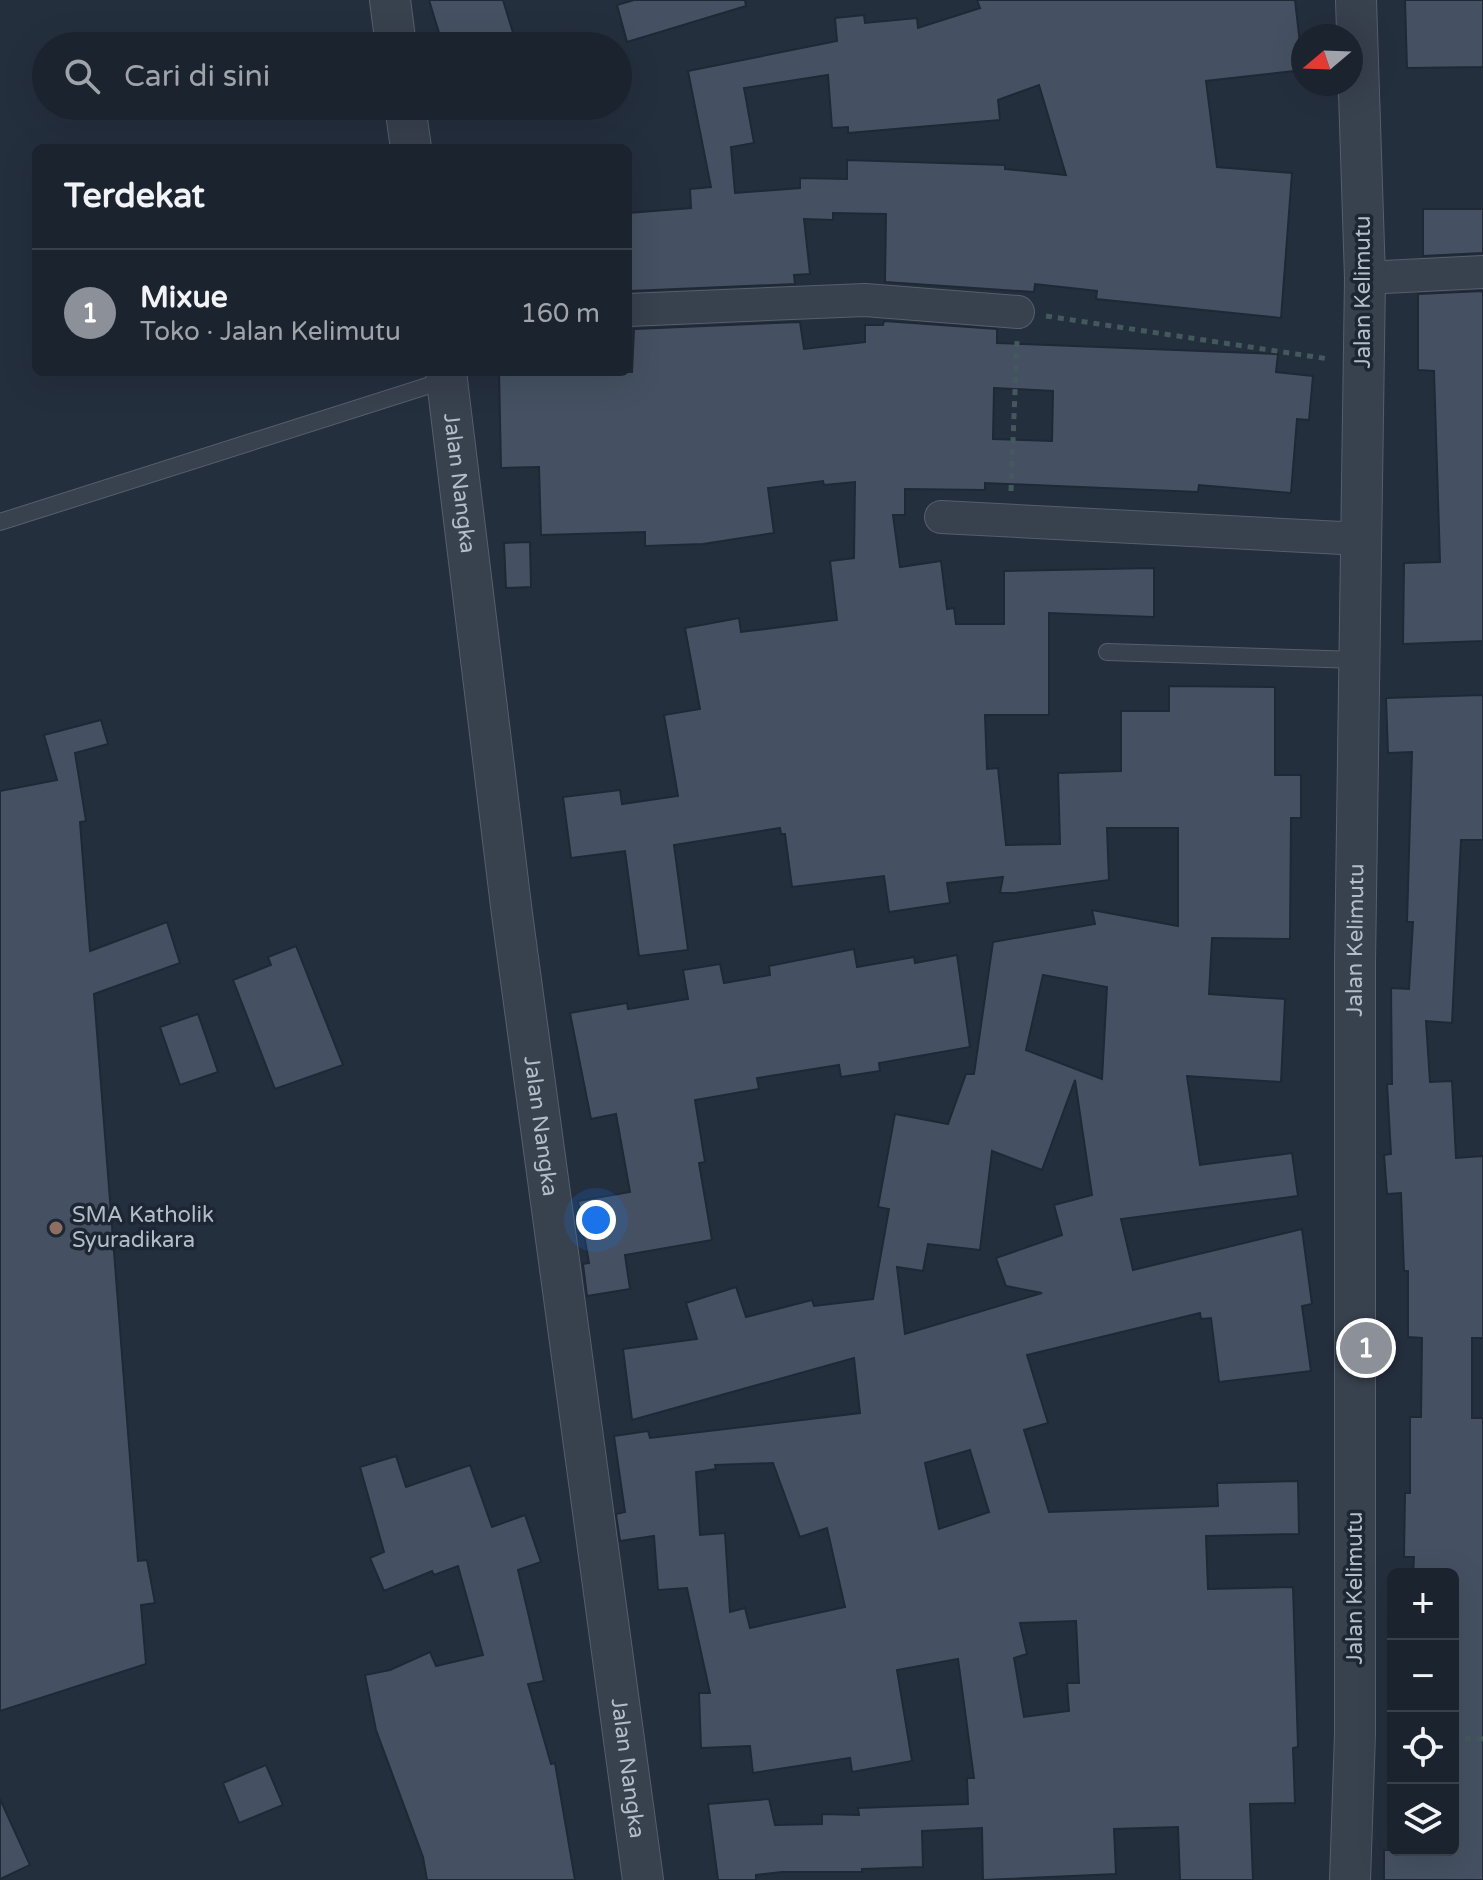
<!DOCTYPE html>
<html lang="id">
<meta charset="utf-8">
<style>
:root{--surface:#1b232e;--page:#282f3a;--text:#f1f3f6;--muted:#a0a4aa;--line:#39404a;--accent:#8c9099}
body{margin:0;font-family:"Varela Round",sans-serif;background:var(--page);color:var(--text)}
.controls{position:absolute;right:24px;bottom:24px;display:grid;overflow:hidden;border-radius:12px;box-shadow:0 8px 32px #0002}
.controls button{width:72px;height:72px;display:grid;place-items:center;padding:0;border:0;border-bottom:2px solid var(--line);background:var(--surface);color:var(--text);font:40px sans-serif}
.compass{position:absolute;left:1291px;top:24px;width:72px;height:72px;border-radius:50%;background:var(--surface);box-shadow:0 8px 32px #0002;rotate:251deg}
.you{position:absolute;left:596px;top:1220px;width:28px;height:28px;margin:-20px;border:6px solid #fff;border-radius:50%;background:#1a73e8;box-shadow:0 0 0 12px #1a73e833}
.badge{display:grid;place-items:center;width:52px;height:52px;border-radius:50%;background:var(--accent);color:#fff;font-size:26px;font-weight:700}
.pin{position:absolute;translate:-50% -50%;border:4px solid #fff;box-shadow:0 2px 8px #0006}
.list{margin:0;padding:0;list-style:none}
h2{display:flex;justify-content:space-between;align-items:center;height:104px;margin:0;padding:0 32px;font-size:34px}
h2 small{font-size:26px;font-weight:400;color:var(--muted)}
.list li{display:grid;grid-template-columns:52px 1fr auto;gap:24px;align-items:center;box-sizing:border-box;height:128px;padding:0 32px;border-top:2px solid var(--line)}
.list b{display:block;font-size:30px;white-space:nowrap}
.list p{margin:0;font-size:26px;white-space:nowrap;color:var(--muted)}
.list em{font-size:26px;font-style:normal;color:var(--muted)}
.icon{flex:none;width:44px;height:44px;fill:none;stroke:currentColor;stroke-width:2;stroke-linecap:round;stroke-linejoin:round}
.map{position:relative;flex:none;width:1483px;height:1880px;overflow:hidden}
.search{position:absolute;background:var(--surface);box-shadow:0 8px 32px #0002;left:32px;top:32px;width:600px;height:88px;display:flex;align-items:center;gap:20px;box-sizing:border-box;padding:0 28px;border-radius:44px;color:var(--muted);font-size:30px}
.panel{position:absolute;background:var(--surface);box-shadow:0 8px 32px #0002;left:32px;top:144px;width:600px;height:232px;border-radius:12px}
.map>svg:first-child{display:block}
.building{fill:#455162;stroke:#1f2835;stroke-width:2;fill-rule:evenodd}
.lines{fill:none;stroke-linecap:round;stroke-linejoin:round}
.service-casing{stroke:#565f6c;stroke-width:18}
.minor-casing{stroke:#565f6c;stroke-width:34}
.tertiary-casing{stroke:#565f6c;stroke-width:42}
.path{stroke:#44595c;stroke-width:5;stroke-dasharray:6 6;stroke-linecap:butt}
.service{stroke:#38414e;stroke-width:16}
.minor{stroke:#38414e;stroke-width:32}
.tertiary{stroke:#38414e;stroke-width:40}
.education-dot{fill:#8d6e63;stroke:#1d2633;stroke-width:3}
.labels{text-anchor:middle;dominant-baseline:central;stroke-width:7;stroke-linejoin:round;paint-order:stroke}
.street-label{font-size:22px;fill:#b4bcc9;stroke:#1d2633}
.poi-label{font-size:22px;fill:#b4bcc9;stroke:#1d2633;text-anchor:start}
</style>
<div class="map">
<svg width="1483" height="1880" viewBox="0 0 1483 1880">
<rect width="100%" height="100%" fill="#242f3e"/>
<path class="building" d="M 429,0 L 503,0 L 517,46 L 443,46 Z
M 634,0 L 745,0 L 746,6 L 627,42 L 617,5 Z
M 977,0 L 1295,0 L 1303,70 L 1206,81 L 1217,167 L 1292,173 L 1281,318 L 1096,299 L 1097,291 L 1035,284 L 1034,292 L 885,282 L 886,214 L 833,213 L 833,220 L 804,219 L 810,274 L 794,275 L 795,284 L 630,291 L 628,213 L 691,208 L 690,189 L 711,187 L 688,71 L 837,41 L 835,18 L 864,15 L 865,23 L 917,18 L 918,28 L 980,8 ZM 828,75 L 832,128 L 848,127 L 848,133 L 1000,120 L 998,100 L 1039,85 L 1066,175 L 1005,169 L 1005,165 L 847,160 L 847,179 L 800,178 L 800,188 L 735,193 L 731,147 L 754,143 L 744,88 Z
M 1405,0 L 1483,0 L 1483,67 L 1407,68 Z
M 1423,209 L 1483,209 L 1483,253 L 1423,256 Z
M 1483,291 L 1483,641 L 1403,644 L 1404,563 L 1440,562 L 1434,371 L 1418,370 L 1418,294 Z
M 884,321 L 997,329 L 997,343 L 1278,354 L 1276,372 L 1313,376 L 1309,420 L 1297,419 L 1291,493 L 1199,485 L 1198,492 L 985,483 L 985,490 L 905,489 L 905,515 L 893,515 L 900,567 L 941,561 L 947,609 L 954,608 L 956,624 L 1004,624 L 1004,571 L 1154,568 L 1154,617 L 1049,613 L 1049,715 L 985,715 L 987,769 L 998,768 L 1006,845 L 1060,844 L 1058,773 L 1121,771 L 1121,711 L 1169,711 L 1169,686 L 1275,687 L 1275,775 L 1301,775 L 1301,818 L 1291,818 L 1290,939 L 1212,938 L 1209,994 L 1285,999 L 1281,1082 L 1187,1076 L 1200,1165 L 1292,1153 L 1298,1196 L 1121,1219 L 1133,1270 L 1302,1229 L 1312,1304 L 1302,1306 L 1311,1371 L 1219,1382 L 1211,1318 L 1201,1319 L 1200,1313 L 1027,1355 L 1048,1423 L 1024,1430 L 1049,1512 L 1218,1506 L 1217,1483 L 1298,1481 L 1299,1534 L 1206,1536 L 1208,1589 L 1293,1587 L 1298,1747 L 1293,1748 L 1295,1803 L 1250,1804 L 1253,1880 L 1180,1880 L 1178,1827 L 1114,1829 L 1116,1874 L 983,1880 L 982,1828 L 922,1831 L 923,1867 L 862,1869 L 862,1872 L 782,1872 L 756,1875 L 756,1880 L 718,1880 L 708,1804 L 769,1799 L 775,1825 L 822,1824 L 822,1814 L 859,1815 L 858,1808 L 968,1804 L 967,1778 L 974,1778 L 958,1659 L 897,1670 L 912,1761 L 852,1772 L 850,1758 L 753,1773 L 750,1746 L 701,1748 L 699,1693 L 710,1693 L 687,1588 L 658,1590 L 654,1536 L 620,1541 L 616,1514 L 625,1512 L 614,1436 L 648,1431 L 650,1438 L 860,1413 L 854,1358 L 632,1420 L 623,1349 L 697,1339 L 686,1303 L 736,1287 L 746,1317 L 812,1300 L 814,1306 L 873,1299 L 889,1209 L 878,1207 L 895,1114 L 948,1124 L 966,1074 L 974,1074 L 993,942 L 1095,924 L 1092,910 L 1178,926 L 1178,828 L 1107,828 L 1109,880 L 1015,893 L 1000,893 L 1003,877 L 947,883 L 950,903 L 889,912 L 884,876 L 792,887 L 785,834 L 781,834 L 780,828 L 674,845 L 688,950 L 639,956 L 625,851 L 571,858 L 563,797 L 620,790 L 622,804 L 678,796 L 664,715 L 700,709 L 685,628 L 739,618 L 741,632 L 837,620 L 830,561 L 854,558 L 855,482 L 824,485 L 823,481 L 768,488 L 774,533 L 703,544 L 645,546 L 645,532 L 541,535 L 539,467 L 501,468 L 499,372 L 632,372 L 634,329 L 800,322 L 804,349 L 865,342 L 865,325 L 883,325 ZM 994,388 L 1053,391 L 1052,441 L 993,439 ZM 1043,975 L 1107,987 L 1102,1079 L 1026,1050 ZM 1075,1080 L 1092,1195 L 1054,1205 L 1062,1235 L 996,1258 L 1006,1286 L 1042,1293 L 905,1334 L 897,1267 L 923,1271 L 928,1244 L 980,1250 L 992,1151 L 1042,1170 ZM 970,1450 L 989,1512 L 939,1529 L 925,1463 ZM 773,1463 L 800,1537 L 827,1528 L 845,1607 L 750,1628 L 745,1608 L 730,1612 L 725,1533 L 700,1535 L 696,1472 L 716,1469 L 715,1465 ZM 1076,1621 L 1079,1683 L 1067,1683 L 1069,1711 L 1024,1717 L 1014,1658 L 1027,1654 L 1020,1623 Z
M 530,542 L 531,587 L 506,588 L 504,543 Z
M 1483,695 L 1483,840 L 1461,840 L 1452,1023 L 1426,1021 L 1430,1082 L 1452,1081 L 1456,1158 L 1483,1156 L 1483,1338 L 1472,1338 L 1472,1418 L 1483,1418 L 1483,1880 L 1384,1880 L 1384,1850 L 1453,1850 L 1453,1574 L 1413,1574 L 1414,1557 L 1404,1557 L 1405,1493 L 1410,1493 L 1410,1417 L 1421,1417 L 1422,1338 L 1408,1337 L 1408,1271 L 1404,1271 L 1401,1193 L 1387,1194 L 1384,1155 L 1391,1154 L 1387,1084 L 1392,1084 L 1391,988 L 1409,989 L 1413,922 L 1407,922 L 1412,752 L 1388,753 L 1386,698 Z
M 101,720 L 108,744 L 75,753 L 86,821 L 80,822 L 90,951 L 167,922 L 180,963 L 94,994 L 138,1561 L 147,1560 L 155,1603 L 141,1605 L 146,1664 L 0,1711 L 0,791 L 57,780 L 44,735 Z
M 296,946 L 343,1065 L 275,1089 L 233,980 L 271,965 L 268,957 Z
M 854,949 L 857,967 L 914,957 L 915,963 L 957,955 L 970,1047 L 879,1063 L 880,1071 L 841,1077 L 839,1065 L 757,1078 L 759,1089 L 695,1100 L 705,1162 L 699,1163 L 712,1240 L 625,1255 L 630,1289 L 587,1296 L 583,1264 L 589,1263 L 578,1201 L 630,1192 L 616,1114 L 591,1119 L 570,1013 L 627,1003 L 628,1009 L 688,999 L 683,970 L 720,964 L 724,983 L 770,975 L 769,966 Z
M 198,1014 L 218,1072 L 180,1085 L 160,1027 Z
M 396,1456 L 406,1487 L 470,1465 L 492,1527 L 525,1515 L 541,1562 L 518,1570 L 544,1681 L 528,1684 L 551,1764 L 555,1763 L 575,1880 L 427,1880 L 423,1857 L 376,1730 L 365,1675 L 390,1670 L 430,1652 L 436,1666 L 483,1655 L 458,1566 L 434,1575 L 432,1571 L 384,1591 L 370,1558 L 384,1552 L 360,1467 Z
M 266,1765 L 283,1805 L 239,1823 L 223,1783 Z
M 0,1799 L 30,1865 L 0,1879 Z"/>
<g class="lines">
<defs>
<path id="service" d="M 0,522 L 446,380
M 1107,652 L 1358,660"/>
<path id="minor" d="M 1365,278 L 1483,272
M 628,310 L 865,300 L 1018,312
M 941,517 L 1361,539"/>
<g id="tertiary">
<path d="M 390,0 L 396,46"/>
<path d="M 405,106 L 411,148"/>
<path id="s1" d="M 446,372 L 512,914 L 643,1880"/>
<path id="s2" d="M 1350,1880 L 1355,1734 L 1355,963 L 1365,278 L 1356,0"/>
</g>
</defs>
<use href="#service" class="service-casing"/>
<use href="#minor" class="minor-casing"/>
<use href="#tertiary" class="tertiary-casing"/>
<path class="path" d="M 1046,316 L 1329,359
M 1011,491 L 1017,341
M 1453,1738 L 1483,1739"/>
<use href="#service" class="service"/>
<use href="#minor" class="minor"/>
<use href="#tertiary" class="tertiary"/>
</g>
<circle class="education-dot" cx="56" cy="1228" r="8"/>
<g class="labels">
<g class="street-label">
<text transform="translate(1363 292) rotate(-90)">Jalan Kelimutu</text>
<text stroke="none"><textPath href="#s1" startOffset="112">Jalan Nangka</textPath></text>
<text stroke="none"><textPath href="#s2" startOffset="940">Jalan Kelimutu</textPath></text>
<text stroke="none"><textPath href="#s1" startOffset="760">Jalan Nangka</textPath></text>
<text transform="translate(1355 1588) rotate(-90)">Jalan Kelimutu</text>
<text stroke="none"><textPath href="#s1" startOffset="1408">Jalan Nangka</textPath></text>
</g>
<g class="poi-label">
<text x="72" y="1215">SMA Katholik<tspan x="72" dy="25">Syuradikara</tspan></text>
</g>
</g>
</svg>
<div class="controls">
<button>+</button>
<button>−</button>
<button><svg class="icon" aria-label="locate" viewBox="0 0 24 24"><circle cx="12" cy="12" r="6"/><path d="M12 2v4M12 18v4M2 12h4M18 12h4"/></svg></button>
<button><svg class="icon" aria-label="layers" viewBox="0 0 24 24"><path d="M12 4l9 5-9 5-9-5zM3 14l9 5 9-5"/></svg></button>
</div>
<svg class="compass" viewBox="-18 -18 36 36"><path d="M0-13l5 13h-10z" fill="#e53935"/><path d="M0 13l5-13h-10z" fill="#a0a4aa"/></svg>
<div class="you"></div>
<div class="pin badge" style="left:1366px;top:1348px">1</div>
<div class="search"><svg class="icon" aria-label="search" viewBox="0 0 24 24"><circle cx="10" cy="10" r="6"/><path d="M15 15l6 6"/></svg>Cari di sini</div>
<section class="panel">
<h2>Terdekat<small></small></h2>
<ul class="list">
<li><span class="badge">1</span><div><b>Mixue</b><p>Toko · Jalan Kelimutu</p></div><em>160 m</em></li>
</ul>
</section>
</div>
